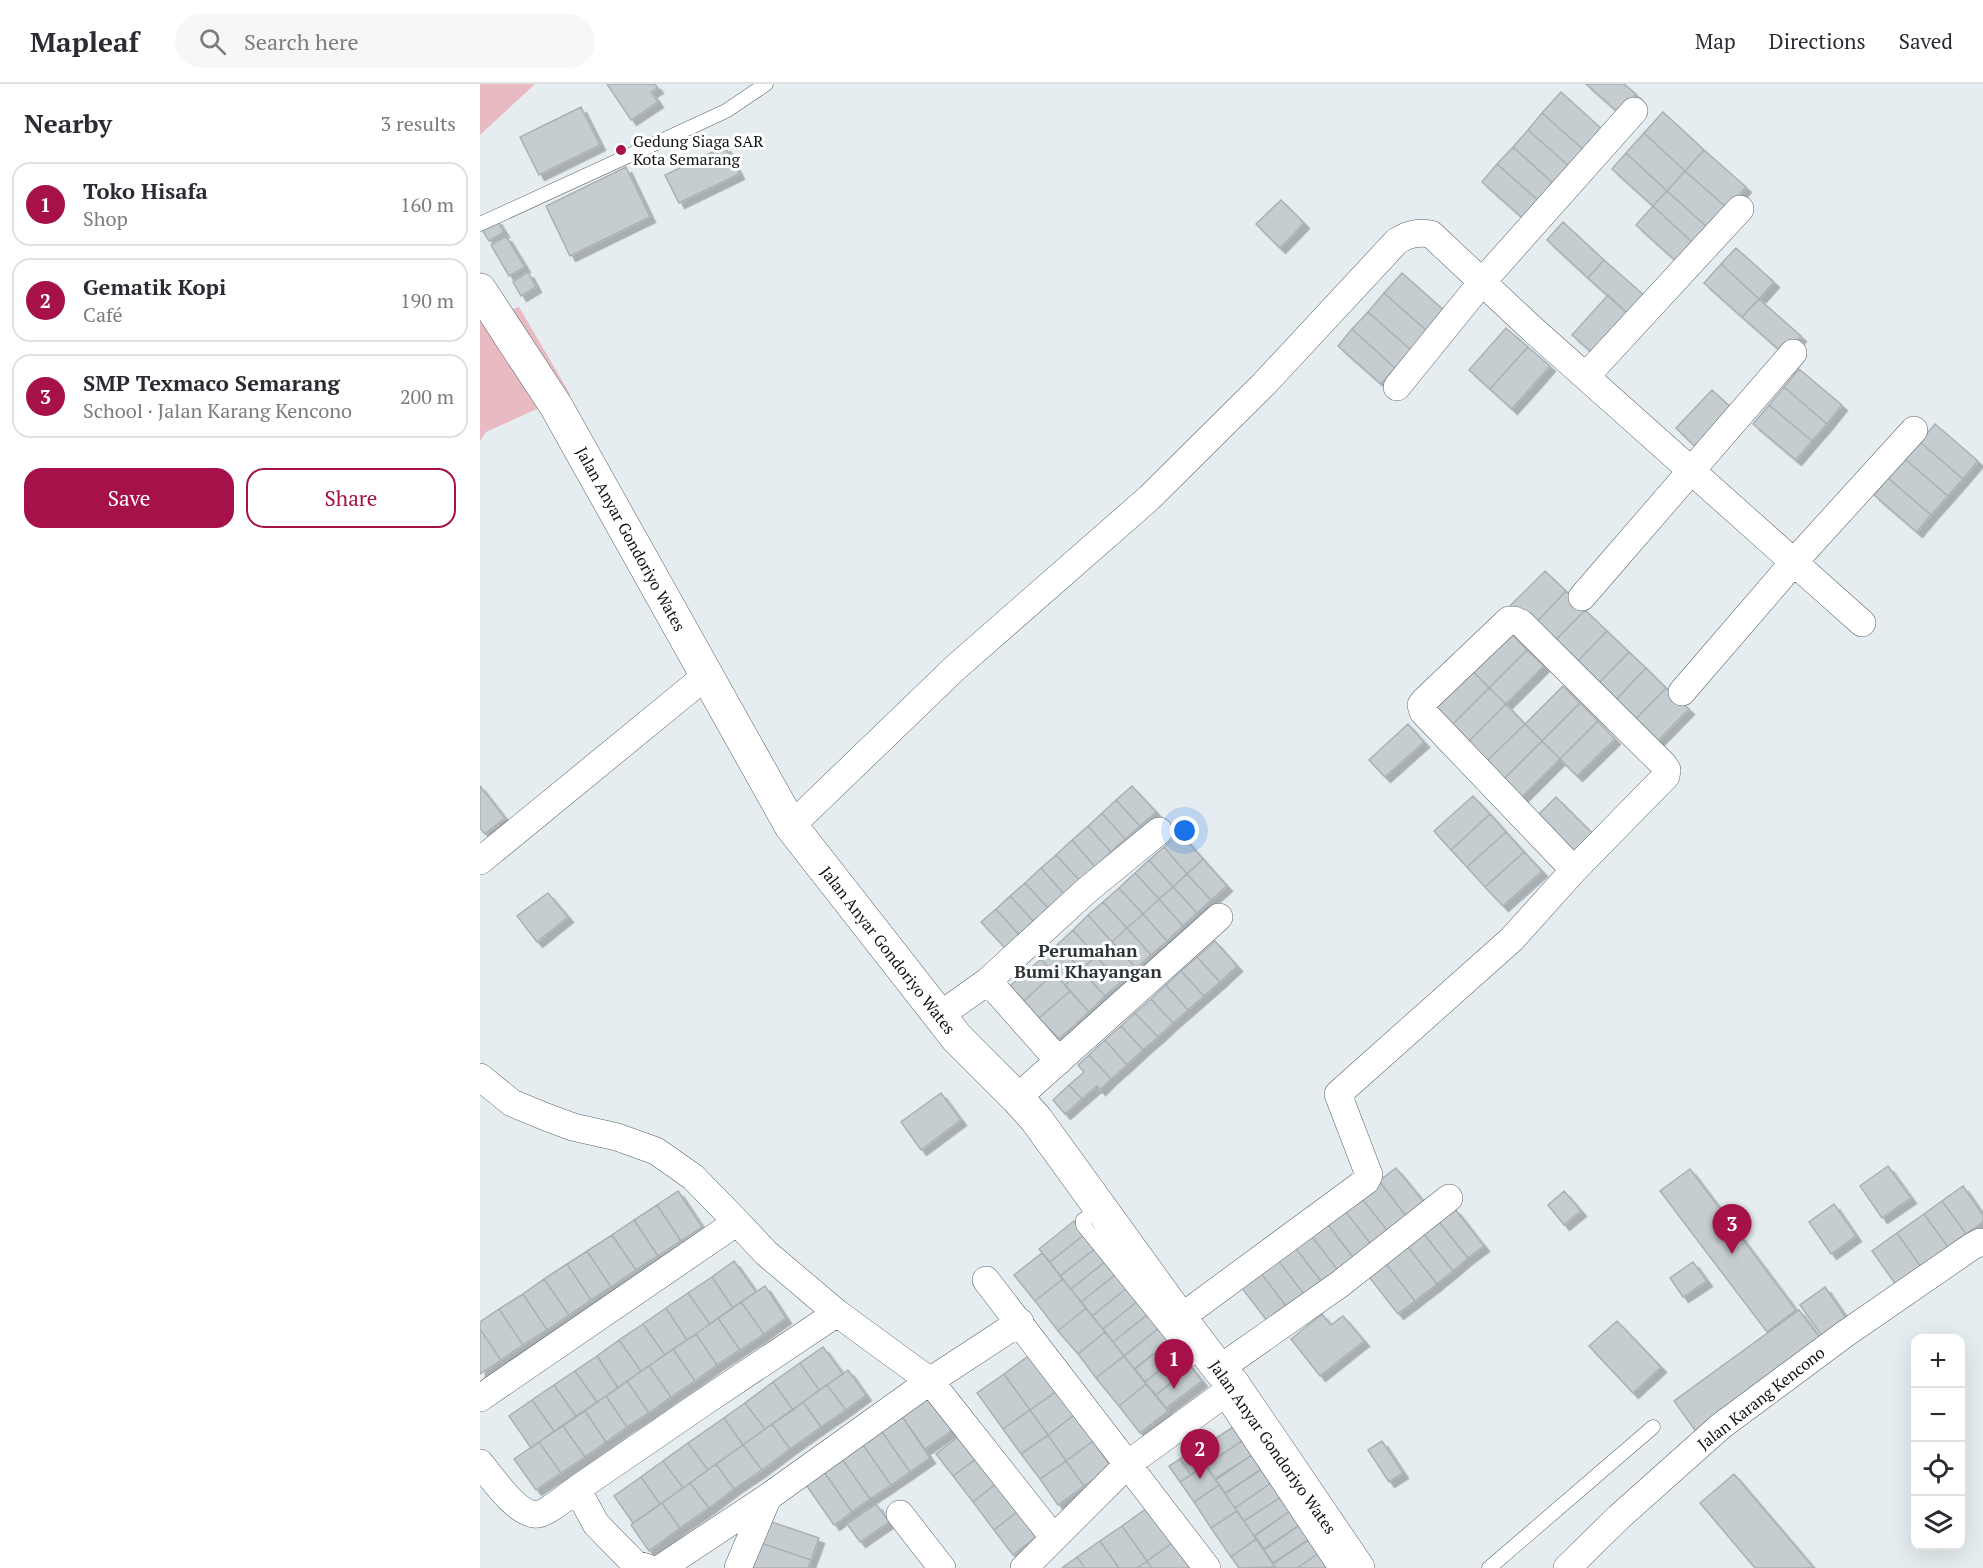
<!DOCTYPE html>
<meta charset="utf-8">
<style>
:root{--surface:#fff;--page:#f7f7f7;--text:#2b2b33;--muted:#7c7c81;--line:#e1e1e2;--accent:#a6114a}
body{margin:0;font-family:"PT Serif",serif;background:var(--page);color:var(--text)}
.controls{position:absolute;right:18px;bottom:18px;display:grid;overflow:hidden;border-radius:12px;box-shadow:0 6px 24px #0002}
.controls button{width:54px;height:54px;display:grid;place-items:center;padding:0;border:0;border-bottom:2px solid var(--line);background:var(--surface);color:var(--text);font:30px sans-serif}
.you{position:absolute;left:705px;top:747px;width:21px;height:21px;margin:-15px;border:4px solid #fff;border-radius:50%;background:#1a73e8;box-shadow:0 0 0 9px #1a73e833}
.badge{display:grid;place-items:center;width:39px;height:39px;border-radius:50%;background:var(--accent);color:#fff;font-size:20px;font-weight:700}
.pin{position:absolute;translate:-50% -50px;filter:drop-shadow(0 2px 3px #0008)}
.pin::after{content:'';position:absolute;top:32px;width:21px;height:18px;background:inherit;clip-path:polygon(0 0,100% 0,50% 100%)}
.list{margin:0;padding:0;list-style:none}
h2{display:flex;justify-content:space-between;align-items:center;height:78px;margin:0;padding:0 24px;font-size:26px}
h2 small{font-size:20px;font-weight:400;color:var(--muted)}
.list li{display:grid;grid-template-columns:39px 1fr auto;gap:18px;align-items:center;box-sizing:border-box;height:84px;margin:0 12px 12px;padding:0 12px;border:2px solid var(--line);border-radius:18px}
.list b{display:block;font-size:22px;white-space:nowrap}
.list p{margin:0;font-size:20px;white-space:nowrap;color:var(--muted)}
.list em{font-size:20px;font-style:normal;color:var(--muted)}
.actions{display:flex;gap:12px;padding:18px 24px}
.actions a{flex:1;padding:14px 0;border:2px solid var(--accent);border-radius:18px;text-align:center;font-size:21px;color:var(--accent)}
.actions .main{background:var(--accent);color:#fff}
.icon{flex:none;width:33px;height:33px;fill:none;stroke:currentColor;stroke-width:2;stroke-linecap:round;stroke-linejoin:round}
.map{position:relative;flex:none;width:1503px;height:1484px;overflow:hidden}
header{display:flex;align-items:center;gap:36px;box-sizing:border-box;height:84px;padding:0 30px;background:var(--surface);border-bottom:2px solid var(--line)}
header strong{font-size:28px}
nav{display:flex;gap:33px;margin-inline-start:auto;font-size:21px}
.search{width:420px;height:54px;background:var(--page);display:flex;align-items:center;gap:15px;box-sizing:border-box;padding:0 21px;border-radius:33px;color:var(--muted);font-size:22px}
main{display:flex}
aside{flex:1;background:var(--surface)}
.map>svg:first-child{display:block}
.green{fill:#e8bbc2}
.building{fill:#c5cdd1;stroke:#aab1b6;stroke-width:1.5;filter:url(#shadow)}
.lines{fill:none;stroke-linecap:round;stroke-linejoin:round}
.lane-casing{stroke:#5c6367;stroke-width:15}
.street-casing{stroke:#5c6367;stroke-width:28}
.secondary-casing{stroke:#5c6367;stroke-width:34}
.lane{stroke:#fff;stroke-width:14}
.street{stroke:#fff;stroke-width:27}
.secondary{stroke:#fff;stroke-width:33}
.poi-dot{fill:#a6114a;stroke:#fff;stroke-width:2}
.labels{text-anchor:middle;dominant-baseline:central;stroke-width:6;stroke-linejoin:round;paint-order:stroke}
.poi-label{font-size:16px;fill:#101314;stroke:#fff;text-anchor:start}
.street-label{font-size:16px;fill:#101314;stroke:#fff}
.neighbourhood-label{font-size:18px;font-weight:bold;fill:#2d3336;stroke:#fff}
</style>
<header>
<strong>Mapleaf</strong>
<div class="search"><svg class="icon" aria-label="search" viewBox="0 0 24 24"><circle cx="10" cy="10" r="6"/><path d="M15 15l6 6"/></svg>Search here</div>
<nav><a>Map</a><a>Directions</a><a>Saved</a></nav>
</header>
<main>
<aside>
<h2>Nearby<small>3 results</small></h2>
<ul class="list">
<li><span class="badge">1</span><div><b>Toko Hisafa</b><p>Shop</p></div><em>160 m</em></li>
<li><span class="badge">2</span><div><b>Gematik Kopi</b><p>Café</p></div><em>190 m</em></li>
<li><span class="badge">3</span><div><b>SMP Texmaco Semarang</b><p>School · Jalan Karang Kencono</p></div><em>200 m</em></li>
</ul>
<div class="actions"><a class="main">Save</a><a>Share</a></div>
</aside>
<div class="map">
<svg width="1503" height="1484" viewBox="0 0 1503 1484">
<defs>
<filter id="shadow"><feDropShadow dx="5.5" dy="5.5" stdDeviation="0" flood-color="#0004"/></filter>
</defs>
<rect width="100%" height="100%" fill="#e5edf1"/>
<path class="green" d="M 0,0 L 55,0 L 0,51 Z
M 0,187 L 22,228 L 39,223 L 90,310 L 6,348 L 0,357 Z"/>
<path class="building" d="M 127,0 L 175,0 L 178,4 L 171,8 L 178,18 L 151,36 Z
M 1106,0 L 1144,0 L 1156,10 L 1139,29 Z
M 1081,8 L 1124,47 L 1105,67 L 1062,29 Z
M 101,23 L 120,61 L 59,91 L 40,53 Z
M 1183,28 L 1224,66 L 1205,87 L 1164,49 Z
M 1062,29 L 1105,67 L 1091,84 L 1048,46 Z
M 1048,46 L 1091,84 L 1075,101 L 1033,63 Z
M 1164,49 L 1205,87 L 1187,107 L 1146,69 Z
M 245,62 L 259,90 L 199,119 L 185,91 Z
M 1033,63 L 1075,101 L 1060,118 L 1017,80 Z
M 1224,66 L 1266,103 L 1247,124 L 1205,87 Z
M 1146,69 L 1187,107 L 1173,122 L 1132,85 Z
M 1017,80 L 1060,118 L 1045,136 L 1002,98 Z
M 146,83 L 170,133 L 90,172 L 66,122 Z
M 1205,87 L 1247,124 L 1228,144 L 1187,107 Z
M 1187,107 L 1228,144 L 1214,160 L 1173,122 Z
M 801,116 L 824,139 L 800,164 L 776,140 Z
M 1173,122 L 1214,160 L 1197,178 L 1156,141 Z
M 16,135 L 24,148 L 9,157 L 1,144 Z
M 1083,138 L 1124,176 L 1108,194 L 1067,156 Z
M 26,152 L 45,183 L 29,192 L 11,161 Z
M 1256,164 L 1294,198 L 1279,215 L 1241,180 Z
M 1124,176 L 1166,213 L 1149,231 L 1108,194 Z
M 1241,180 L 1279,215 L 1262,233 L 1224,199 Z
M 48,188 L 56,203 L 41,212 L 33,198 Z
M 922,189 L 965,227 L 947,247 L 904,209 Z
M 904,209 L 947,247 L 931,266 L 888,228 Z
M 1128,211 L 1149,231 L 1114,270 L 1092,251 Z
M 1279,215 L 1321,252 L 1305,271 L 1262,233 Z
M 888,228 L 931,266 L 915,284 L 872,245 Z
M 1026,244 L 1048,263 L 1010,305 L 989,286 Z
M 872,245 L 915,284 L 901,300 L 858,262 Z
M 1048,263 L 1070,282 L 1032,325 L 1010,305 Z
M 1319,285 L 1362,321 L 1347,340 L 1304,303 Z
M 1304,303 L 1347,340 L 1332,357 L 1289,321 Z
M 1232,306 L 1255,327 L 1219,366 L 1196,344 Z
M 1289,321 L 1332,357 L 1316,376 L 1273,340 Z
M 1455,340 L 1498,377 L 1483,395 L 1440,358 Z
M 1440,358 L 1483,395 L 1468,412 L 1425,375 Z
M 1425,375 L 1468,412 L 1451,431 L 1408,394 Z
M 1408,394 L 1451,431 L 1437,448 L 1394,411 Z
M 1065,487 L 1086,507 L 1051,544 L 1029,523 Z
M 1086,507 L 1105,526 L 1070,562 L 1051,544 Z
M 1105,526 L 1127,547 L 1092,583 L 1070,562 Z
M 1127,547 L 1149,568 L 1114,604 L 1092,583 Z
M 1031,549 L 1047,566 L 1009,604 L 993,587 Z
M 1047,566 L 1064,582 L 1026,620 L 1009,604 Z
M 1149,568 L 1166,584 L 1131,621 L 1114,604 Z
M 1166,584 L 1186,604 L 1151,640 L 1131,621 Z
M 993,587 L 1009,604 L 969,644 L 952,627 Z
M 1083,602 L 1100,619 L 1062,657 L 1045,640 Z
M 1009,604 L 1026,620 L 986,660 L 969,644 Z
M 1186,604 L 1209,625 L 1173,662 L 1151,640 Z
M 1100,619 L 1118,637 L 1080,675 L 1062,657 Z
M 1026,620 L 1045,640 L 1005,679 L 986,660 Z
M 1118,637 L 1135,655 L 1097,692 L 1080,675 Z
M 928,640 L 944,658 L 905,693 L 889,676 Z
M 1045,640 L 1062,657 L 1022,697 L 1005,679 Z
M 1062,657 L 1080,675 L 1040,715 L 1022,697 Z
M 0,702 L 25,734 L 5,750 L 0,744 Z
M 652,702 L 676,728 L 660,742 L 636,716 Z
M 993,712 L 1010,730 L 971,766 L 954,747 Z
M 1076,713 L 1115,752 L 1095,771 L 1057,732 Z
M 636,716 L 660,742 L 645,755 L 622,729 Z
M 622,729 L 645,755 L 631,768 L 608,742 Z
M 1010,730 L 1026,748 L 987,783 L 971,766 Z
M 608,742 L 631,768 L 615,783 L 592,756 Z
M 1026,748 L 1044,768 L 1005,803 L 987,783 Z
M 700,749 L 723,775 L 707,790 L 684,763 Z
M 592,756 L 615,783 L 600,797 L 576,771 Z
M 684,763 L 707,790 L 693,803 L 669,776 Z
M 1044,768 L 1062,787 L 1023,822 L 1005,803 Z
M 576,771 L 600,797 L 584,810 L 561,784 Z
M 723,775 L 747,802 L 731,816 L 707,790 Z
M 669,776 L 693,803 L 679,815 L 655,789 Z
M 561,784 L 584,810 L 569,825 L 545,799 Z
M 655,789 L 679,815 L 663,830 L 639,804 Z
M 707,790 L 731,816 L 717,829 L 693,803 Z
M 545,799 L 569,825 L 554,838 L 530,812 Z
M 693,803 L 717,829 L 703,842 L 679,815 Z
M 639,804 L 663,830 L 647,844 L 623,818 Z
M 68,809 L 88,833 L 57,858 L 37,832 Z
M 530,812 L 554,838 L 539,851 L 516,825 Z
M 679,815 L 703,842 L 687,857 L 663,830 Z
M 623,818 L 647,844 L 632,858 L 608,831 Z
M 516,825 L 539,851 L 525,864 L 501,838 Z
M 663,830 L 687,857 L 671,871 L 647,844 Z
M 608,831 L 632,858 L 616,872 L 593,846 Z
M 647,844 L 671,871 L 656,884 L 632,858 Z
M 593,846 L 616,872 L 601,886 L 578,860 Z
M 735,857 L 757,882 L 740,898 L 717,873 Z
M 632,858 L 656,884 L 640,899 L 616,872 Z
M 578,860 L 601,886 L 585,901 L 561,875 Z
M 616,872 L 640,899 L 625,912 L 601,886 Z
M 717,873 L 740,898 L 724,912 L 701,887 Z
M 561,875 L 574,889 L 544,917 L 530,902 Z
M 601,886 L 625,912 L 609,928 L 585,901 Z
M 701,887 L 724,912 L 708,926 L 686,901 Z
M 574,889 L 590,907 L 559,934 L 544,917 Z
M 686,901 L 708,926 L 693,939 L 671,915 Z
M 590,907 L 609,928 L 579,955 L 559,934 Z
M 671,915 L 693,939 L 678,953 L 655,929 Z
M 655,929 L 678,953 L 663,966 L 641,942 Z
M 641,942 L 663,966 L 647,981 L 625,956 Z
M 625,956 L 647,981 L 631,995 L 609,971 Z
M 609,971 L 631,995 L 620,1006 L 617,1002 L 602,1015 L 589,1001 L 604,988 L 598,981 Z
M 589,1001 L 602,1015 L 585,1030 L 573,1016 Z
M 461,1009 L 481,1036 L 441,1066 L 421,1038 Z
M 1408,1082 L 1431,1114 L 1402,1134 L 1380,1102 Z
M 916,1084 L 947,1122 L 929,1136 L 899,1097 Z
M 1210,1085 L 1316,1226 L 1287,1248 L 1180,1107 Z
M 899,1097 L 929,1136 L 910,1150 L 880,1112 Z
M 1483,1102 L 1503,1131 L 1503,1138 L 1486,1150 L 1462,1117 Z
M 198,1107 L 222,1143 L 201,1157 L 177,1121 Z
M 1084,1107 L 1101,1127 L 1084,1141 L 1068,1121 Z
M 880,1112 L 910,1150 L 893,1163 L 863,1124 Z
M 1462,1117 L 1486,1150 L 1468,1163 L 1444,1130 Z
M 1354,1120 L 1376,1152 L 1351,1170 L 1329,1138 Z
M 177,1121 L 201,1157 L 178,1172 L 154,1136 Z
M 863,1124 L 893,1163 L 876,1177 L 846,1138 Z
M 975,1125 L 1004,1162 L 988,1174 L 959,1138 Z
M 1444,1130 L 1468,1163 L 1441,1183 L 1417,1149 Z
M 154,1136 L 178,1172 L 156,1186 L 132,1151 Z
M 594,1137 L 605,1150 L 570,1178 L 559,1165 Z
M 846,1138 L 876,1177 L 860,1189 L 830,1150 Z
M 959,1138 L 988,1174 L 973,1187 L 944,1150 Z
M 1417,1149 L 1441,1183 L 1416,1201 L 1392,1167 Z
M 605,1150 L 616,1164 L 580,1192 L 570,1178 Z
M 830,1150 L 860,1189 L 844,1201 L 814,1162 Z
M 944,1150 L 973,1187 L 957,1200 L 928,1163 Z
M 132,1151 L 156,1186 L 131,1203 L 107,1167 Z
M 814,1162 L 844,1201 L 827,1214 L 797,1175 Z
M 928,1163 L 957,1200 L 935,1217 L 906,1180 Z
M 616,1164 L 626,1177 L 591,1205 L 580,1192 Z
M 107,1167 L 131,1203 L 111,1216 L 87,1180 Z
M 562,1169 L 583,1195 L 555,1217 L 534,1191 Z
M 797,1175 L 827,1214 L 810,1227 L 780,1188 Z
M 254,1177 L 276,1208 L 253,1224 L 232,1193 Z
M 626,1177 L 636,1190 L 601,1218 L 591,1205 Z
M 1213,1178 L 1227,1197 L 1203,1213 L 1190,1194 Z
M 87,1180 L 111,1216 L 89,1231 L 64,1195 Z
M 906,1180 L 935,1217 L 918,1230 L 889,1193 Z
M 780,1188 L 810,1227 L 791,1242 L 761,1203 Z
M 636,1190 L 647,1204 L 612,1232 L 601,1218 Z
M 232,1193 L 253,1224 L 230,1240 L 208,1209 Z
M 64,1195 L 89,1231 L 67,1246 L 43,1210 Z
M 583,1195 L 606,1224 L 578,1247 L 555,1217 Z
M 285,1202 L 306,1234 L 284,1250 L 261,1218 Z
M 1345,1203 L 1369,1238 L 1345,1256 L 1320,1221 Z
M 647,1204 L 658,1217 L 623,1245 L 612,1232 Z
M 208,1209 L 230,1240 L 207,1256 L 186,1224 Z
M 43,1210 L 67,1246 L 43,1261 L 19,1225 Z
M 658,1217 L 668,1230 L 633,1258 L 623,1245 Z
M 261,1218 L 284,1250 L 260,1266 L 238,1234 Z
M 186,1224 L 207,1256 L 185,1271 L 163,1240 Z
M 606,1224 L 625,1248 L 598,1270 L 578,1247 Z
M 19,1225 L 43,1261 L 21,1276 L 0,1245 L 0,1238 Z
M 1319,1226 L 1343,1258 L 1217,1349 L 1194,1317 Z
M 668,1230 L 679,1244 L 644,1272 L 633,1258 Z
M 842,1230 L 851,1241 L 863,1232 L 884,1257 L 840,1292 L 811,1255 Z
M 238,1234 L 260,1266 L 237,1281 L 216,1250 Z
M 1137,1237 L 1181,1283 L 1153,1309 L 1109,1262 Z
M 163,1240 L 185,1271 L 161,1287 L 139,1256 Z
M 679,1244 L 690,1257 L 654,1285 L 644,1272 Z
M 0,1245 L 21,1276 L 0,1290 Z
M 625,1248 L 644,1272 L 616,1294 L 598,1270 Z
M 216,1250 L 237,1281 L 215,1297 L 193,1265 Z
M 139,1256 L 161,1287 L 138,1304 L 117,1272 Z
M 690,1257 L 700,1270 L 665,1298 L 655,1285 Z
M 343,1263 L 363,1290 L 339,1306 L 320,1279 Z
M 193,1265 L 215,1297 L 191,1313 L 169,1282 Z
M 551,1270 L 577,1307 L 550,1326 L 524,1290 Z
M 700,1270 L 711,1283 L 676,1311 L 665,1298 Z
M 117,1272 L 138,1304 L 117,1318 L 95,1287 Z
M 644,1272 L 666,1300 L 639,1322 L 616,1294 Z
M 320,1279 L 339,1306 L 313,1326 L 293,1298 Z
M 169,1282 L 191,1313 L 169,1329 L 147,1297 Z
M 711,1283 L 722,1297 L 686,1324 L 676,1311 Z
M 368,1286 L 386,1311 L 366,1326 L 347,1301 Z
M 95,1287 L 117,1318 L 96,1332 L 74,1301 Z
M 524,1290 L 550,1326 L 523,1345 L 497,1309 Z
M 147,1297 L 169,1329 L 147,1343 L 126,1312 Z
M 293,1298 L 313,1326 L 285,1345 L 265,1319 Z
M 666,1300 L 688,1327 L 660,1349 L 639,1322 Z
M 74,1301 L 96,1332 L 74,1347 L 52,1316 Z
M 347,1301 L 366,1326 L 341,1343 L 323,1318 Z
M 577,1307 L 594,1331 L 568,1351 L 550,1326 Z
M 453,1308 L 477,1343 L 445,1365 L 421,1331 Z
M 126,1312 L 147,1343 L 126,1358 L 105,1327 Z
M 52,1316 L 74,1347 L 51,1364 L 29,1332 Z
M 323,1318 L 341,1343 L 310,1365 L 292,1340 Z
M 265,1319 L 285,1345 L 263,1361 L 244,1334 Z
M 550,1326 L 568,1351 L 541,1370 L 523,1345 Z
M 105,1327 L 126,1358 L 105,1373 L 83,1342 Z
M 421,1331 L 450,1374 L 430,1388 L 400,1345 Z
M 594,1331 L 613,1357 L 586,1377 L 568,1351 Z
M 244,1334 L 263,1361 L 228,1386 L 208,1359 Z
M 292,1340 L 310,1365 L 282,1386 L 263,1361 Z
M 83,1342 L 105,1373 L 81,1389 L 59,1358 Z
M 753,1343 L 762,1357 L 726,1381 L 716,1367 Z
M 400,1345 L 430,1388 L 411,1401 L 381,1358 Z
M 484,1348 L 501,1371 L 473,1392 L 456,1370 Z
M 568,1351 L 586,1377 L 560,1395 L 541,1370 Z
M 613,1357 L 631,1383 L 604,1402 L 586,1377 Z
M 762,1357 L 772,1371 L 735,1395 L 726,1381 Z
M 902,1357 L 923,1389 L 909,1398 L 888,1366 Z
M 59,1358 L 81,1389 L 56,1406 L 34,1375 Z
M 381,1358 L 411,1401 L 390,1415 L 360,1372 Z
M 208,1359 L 228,1386 L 203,1404 L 183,1377 Z
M 263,1361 L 282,1386 L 254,1405 L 236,1380 Z
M 714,1365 L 725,1381 L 711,1391 L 700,1375 Z
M 501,1371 L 521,1396 L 493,1418 L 473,1392 Z
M 772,1371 L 781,1385 L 745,1409 L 736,1396 Z
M 360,1372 L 390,1415 L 372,1428 L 342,1385 Z
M 700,1375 L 711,1391 L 700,1398 L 689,1382 Z
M 183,1377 L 203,1404 L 180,1420 L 161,1393 Z
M 586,1377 L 604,1402 L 578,1421 L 560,1395 Z
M 236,1380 L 254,1405 L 229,1424 L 210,1399 Z
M 725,1381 L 739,1401 L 714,1418 L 700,1398 Z
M 726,1381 L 739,1401 L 714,1418 L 700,1398 Z
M 342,1385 L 372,1428 L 354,1441 L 324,1398 Z
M 782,1385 L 791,1399 L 755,1424 L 745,1410 Z
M 1254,1390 L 1334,1484 L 1275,1484 L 1220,1419 Z
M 161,1393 L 180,1420 L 153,1439 L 134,1412 Z
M 521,1396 L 542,1424 L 514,1446 L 493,1418 Z
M 210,1399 L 229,1424 L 200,1444 L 182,1419 Z
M 791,1399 L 801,1413 L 764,1437 L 755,1424 Z
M 739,1401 L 757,1427 L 731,1444 L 714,1418 Z
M 801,1413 L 810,1427 L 774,1452 L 764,1437 Z
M 182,1419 L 200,1444 L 169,1467 L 151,1441 Z
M 396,1420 L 409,1438 L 380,1458 L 367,1440 Z
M 670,1422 L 695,1457 L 667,1477 L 642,1442 Z
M 542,1424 L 561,1449 L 533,1471 L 514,1446 Z
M 757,1427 L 776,1455 L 751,1473 L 731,1444 Z
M 810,1427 L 819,1441 L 784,1465 L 775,1452 Z
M 286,1436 L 339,1454 L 331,1476 L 278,1458 Z
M 820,1441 L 829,1455 L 793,1479 L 784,1466 Z
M 642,1442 L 667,1477 L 657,1484 L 639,1484 L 620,1457 Z
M 776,1455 L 795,1483 L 759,1484 L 751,1473 Z
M 830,1455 L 839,1469 L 817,1484 L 796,1484 L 793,1480 Z
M 620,1457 L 639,1484 L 605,1484 L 597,1473 Z
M 695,1457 L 713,1484 L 672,1484 L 667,1477 Z
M 278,1458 L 331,1476 L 328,1484 L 271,1484 Z
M 839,1469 L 847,1484 L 817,1484 Z
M 597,1473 L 605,1484 L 582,1484 Z
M 667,1477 L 672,1484 L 657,1484 Z"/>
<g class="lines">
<defs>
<path id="lane" d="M 0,140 L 246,27 L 286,0
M 621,1124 L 603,1136 L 603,1141 L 711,1275
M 738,1309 L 855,1484
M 1009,1484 L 1173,1343"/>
<path id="street" d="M 1106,292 L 1260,125
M 917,303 L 1002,198 L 1154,27
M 1102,513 L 1313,269
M 1202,608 L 1314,478 L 1434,346
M 311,742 L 475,584 L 669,414 L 784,300 L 917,157 C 929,150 937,148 951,150 L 1049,242 L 1382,539
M 0,777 L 227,591
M 459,932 L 508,897
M 579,977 L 508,897 L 606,807 L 679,747
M 0,993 L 32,1019 L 66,1033 L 93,1043 L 137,1053 L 176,1067 L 213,1093 L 257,1138
M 537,1014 L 739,833
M 506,1196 L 727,1484
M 700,1234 L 886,1097 L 889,1091 L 858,1010 L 1032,855 L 1094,786 L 1186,692 L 1187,686 L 1183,680 L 1041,539 L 1034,536 L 1029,536 L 944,617 L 941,621 L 943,628 L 1094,786
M 739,1285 L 860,1200 L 969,1114
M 0,1314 L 257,1138 L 286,1169 L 357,1229 L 450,1297 L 573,1453
M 0,1379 C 11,1393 39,1433 58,1430 C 68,1429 88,1411 97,1405
M 420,1430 L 462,1484
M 168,1484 L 155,1480 L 116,1440 L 97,1405 L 224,1318 L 357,1229
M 181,1484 L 288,1413 L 450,1297 L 540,1238
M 258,1484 L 288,1413
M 544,1484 L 648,1380 L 741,1312 L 753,1300
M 1087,1484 L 1139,1433 L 1241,1342 L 1365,1250 L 1491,1163 L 1500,1158 L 1503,1159"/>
<path id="secondary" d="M 0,206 L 76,322 L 311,742 L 477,954 L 537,1014 L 556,1035 L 700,1234 L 739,1285 L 753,1300 L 878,1484"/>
</defs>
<use href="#lane" class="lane-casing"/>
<use href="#street" class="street-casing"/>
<use href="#secondary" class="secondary-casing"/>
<use href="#lane" class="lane"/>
<use href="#street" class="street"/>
<use href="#secondary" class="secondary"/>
</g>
<circle class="poi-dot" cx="141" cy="66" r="6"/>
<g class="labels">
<g class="poi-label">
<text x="153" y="57">Gedung Siaga SAR<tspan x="153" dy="18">Kota Semarang</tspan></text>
</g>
<g class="street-label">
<text transform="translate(151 455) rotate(61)">Jalan Anyar Gondoriyo Wates</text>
<text transform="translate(408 866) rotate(52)">Jalan Anyar Gondoriyo Wates</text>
<text transform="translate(1281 1314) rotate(-38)">Jalan Karang Kencono</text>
<text transform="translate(793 1363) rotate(55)">Jalan Anyar Gondoriyo Wates</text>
</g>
<g class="neighbourhood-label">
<text x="608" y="866">Perumahan<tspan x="608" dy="21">Bumi Khayangan</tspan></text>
</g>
</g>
</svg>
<div class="controls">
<button>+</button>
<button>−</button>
<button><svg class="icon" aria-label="locate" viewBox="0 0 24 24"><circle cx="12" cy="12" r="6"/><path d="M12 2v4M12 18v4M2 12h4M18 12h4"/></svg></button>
<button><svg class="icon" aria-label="layers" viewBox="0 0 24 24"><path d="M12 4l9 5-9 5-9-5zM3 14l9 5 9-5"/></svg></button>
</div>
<div class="you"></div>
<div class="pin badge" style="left:694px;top:1305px">1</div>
<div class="pin badge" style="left:720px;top:1395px">2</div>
<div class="pin badge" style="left:1252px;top:1170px">3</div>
</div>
</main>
